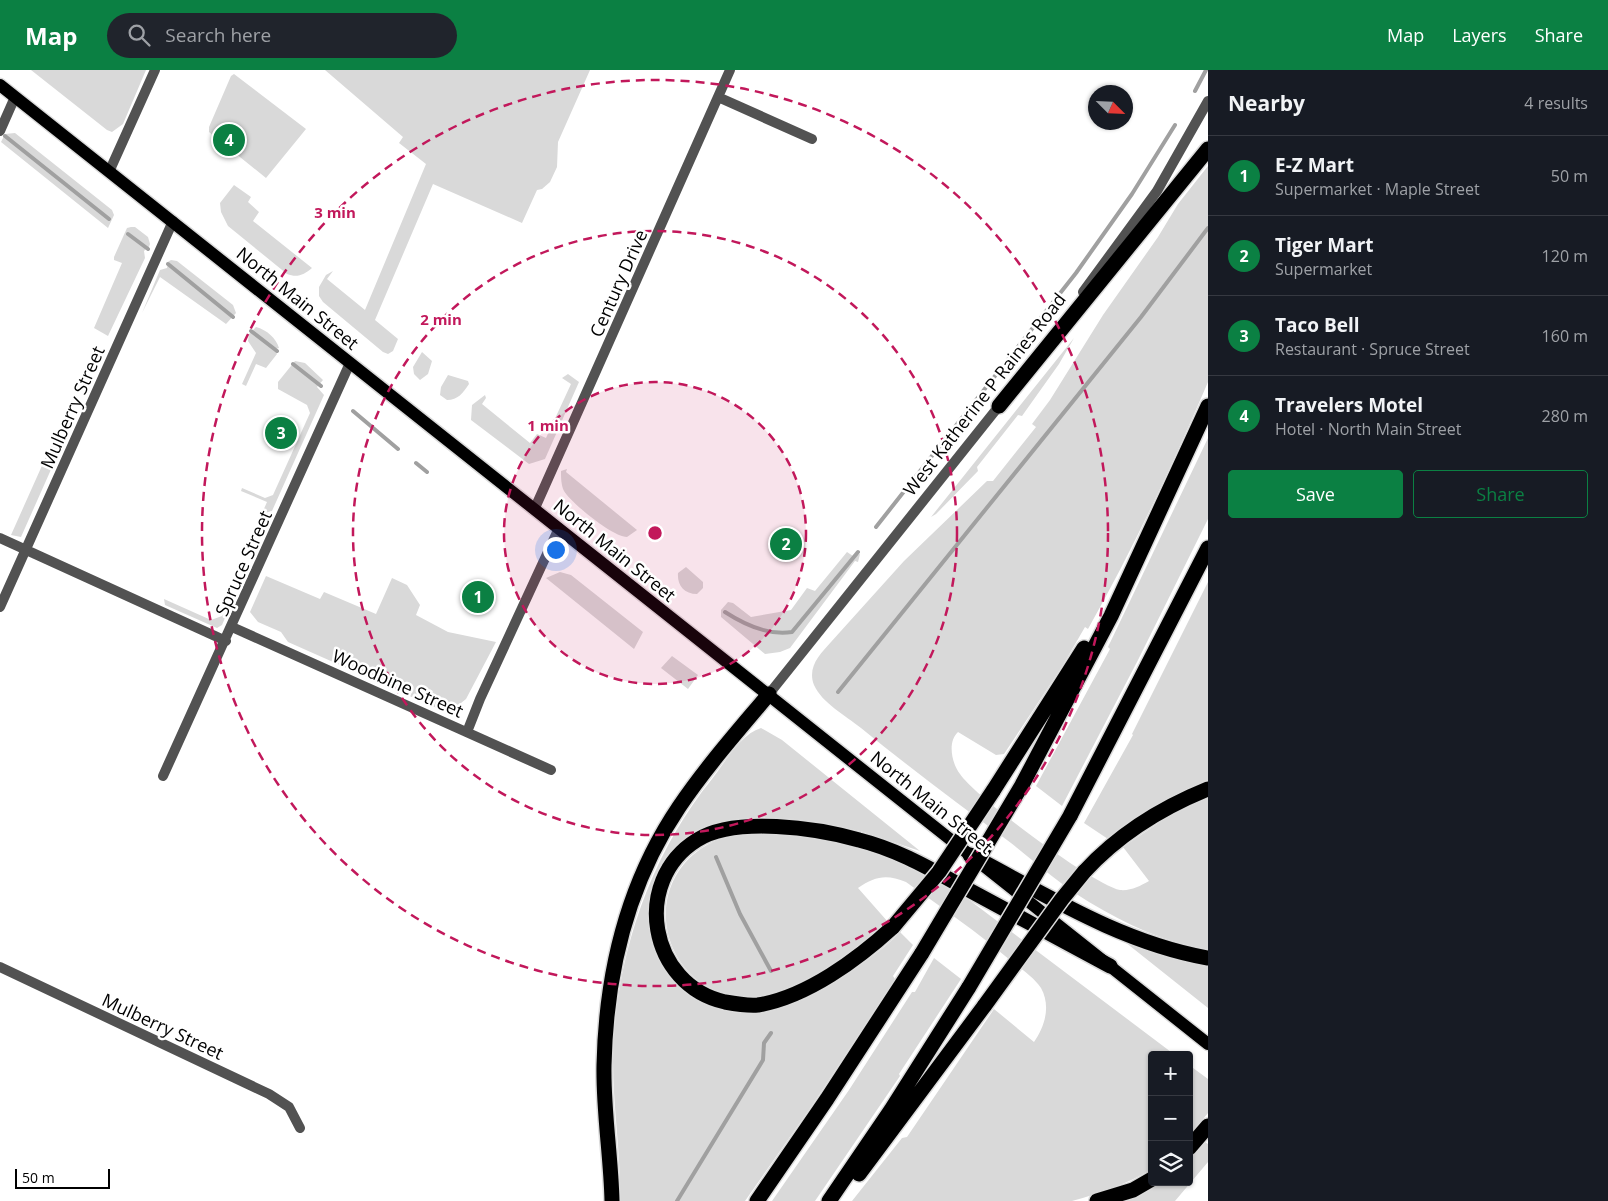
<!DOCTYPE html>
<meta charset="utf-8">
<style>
:root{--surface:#171b24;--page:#20242c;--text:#f1f3f6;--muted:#9ea1a6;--line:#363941;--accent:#0b8043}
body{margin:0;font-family:"Open Sans",sans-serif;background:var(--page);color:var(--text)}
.controls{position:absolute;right:15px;bottom:15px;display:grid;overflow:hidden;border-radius:5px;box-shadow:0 1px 4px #0004}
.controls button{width:45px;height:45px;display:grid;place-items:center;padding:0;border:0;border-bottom:1px solid var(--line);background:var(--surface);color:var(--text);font:25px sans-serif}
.compass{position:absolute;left:1088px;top:15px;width:45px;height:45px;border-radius:50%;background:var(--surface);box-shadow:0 1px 4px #0004;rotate:114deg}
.scale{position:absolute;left:15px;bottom:12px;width:95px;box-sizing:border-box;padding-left:5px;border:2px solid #000;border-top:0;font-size:14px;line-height:18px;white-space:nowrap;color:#000;-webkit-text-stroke:4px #fff;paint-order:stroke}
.you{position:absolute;left:555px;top:479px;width:18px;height:18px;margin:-12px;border:4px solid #fff;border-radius:50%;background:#1a73e8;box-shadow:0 0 0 8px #1a73e833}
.badge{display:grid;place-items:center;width:32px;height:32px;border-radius:50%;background:var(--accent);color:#fff;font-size:16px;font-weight:700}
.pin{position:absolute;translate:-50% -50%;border:2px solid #fff;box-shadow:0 1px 5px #0006}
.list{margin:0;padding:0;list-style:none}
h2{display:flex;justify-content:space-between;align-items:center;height:65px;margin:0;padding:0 20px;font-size:21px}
h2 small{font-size:16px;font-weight:400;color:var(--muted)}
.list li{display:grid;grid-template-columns:32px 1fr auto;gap:15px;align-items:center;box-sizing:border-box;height:80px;padding:0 20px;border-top:1px solid var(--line)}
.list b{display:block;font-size:19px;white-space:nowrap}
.list p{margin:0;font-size:16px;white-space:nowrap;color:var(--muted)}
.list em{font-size:16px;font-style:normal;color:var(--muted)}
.actions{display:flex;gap:10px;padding:15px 20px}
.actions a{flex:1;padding:11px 0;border:1px solid var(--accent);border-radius:5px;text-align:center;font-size:18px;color:var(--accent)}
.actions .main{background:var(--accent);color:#fff}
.icon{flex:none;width:28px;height:28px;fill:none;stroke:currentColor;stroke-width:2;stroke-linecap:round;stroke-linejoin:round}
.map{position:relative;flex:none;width:1208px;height:1131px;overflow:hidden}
header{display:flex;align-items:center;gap:30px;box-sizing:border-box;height:70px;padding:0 25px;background:var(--accent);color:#fff}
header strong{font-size:24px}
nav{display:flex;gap:28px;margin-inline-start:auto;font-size:18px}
.search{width:350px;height:45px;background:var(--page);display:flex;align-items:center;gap:12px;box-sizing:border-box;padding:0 18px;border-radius:28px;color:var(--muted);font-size:19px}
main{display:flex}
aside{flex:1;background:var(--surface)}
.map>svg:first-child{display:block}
.green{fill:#d9d9d9}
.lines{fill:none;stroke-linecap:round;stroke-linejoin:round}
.stream{stroke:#a0a0a0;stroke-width:4}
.primary-casing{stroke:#dbdbdb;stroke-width:15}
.motorway-casing{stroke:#dbdbdb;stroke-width:18}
.minor{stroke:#525252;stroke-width:10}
.tertiary{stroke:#525252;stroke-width:10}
.primary{stroke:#000;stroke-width:12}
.motorway{stroke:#000;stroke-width:15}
.motorway-bridge-casing{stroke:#dbdbdb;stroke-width:18;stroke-linecap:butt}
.motorway-bridge{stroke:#000;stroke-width:15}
.ring{fill:none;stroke:#c2185b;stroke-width:2.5;stroke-dasharray:9 6}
.labels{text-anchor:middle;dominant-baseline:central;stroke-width:5;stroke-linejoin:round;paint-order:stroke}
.street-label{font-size:18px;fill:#000;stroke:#fff}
.centre{fill:#c2185b;stroke:#fff;stroke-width:2.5}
.ring-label{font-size:15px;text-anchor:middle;font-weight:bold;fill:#c2185b;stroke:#fff;stroke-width:5;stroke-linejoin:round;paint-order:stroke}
</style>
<header>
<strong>Map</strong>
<div class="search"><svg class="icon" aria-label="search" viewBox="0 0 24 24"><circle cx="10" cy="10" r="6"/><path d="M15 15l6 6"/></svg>Search here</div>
<nav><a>Map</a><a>Layers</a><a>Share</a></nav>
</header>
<main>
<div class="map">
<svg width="1208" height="1131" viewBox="0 0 1208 1131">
<rect width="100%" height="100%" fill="#fff"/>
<path class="green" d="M 31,0 L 146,0 L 123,54 L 112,62 L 107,60 Z
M 325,0 L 590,0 L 558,72 L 557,97 L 550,112 L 542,119 L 537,120 L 522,153 L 433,114 L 375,250 L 398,269 L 393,281 L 388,284 L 383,282 L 323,232 L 319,226 L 319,217 L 326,205 L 333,201 L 327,209 L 365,240 L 426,94 L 399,73 L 403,67 Z
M 234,4 L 306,59 L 266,108 L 209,62 L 209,57 L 231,6 Z
M 15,63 L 112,140 L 114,145 L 108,158 L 1,72 L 5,64 Z
M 1208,96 L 1208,312 C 1172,396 1133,479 1088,559 L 1085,557 L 1063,595 L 1006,681 L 1004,684 L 996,685 L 958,662 C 947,672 952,694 960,704 C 976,728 1094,815 1120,820 C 1131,821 1140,816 1149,811 L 1123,777 L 1175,742 L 1208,727 L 1208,880 C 1165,872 1127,855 1089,832 C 1062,816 1036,793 1011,773 C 960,735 910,698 861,658 C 846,646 822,633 814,615 C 807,597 820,584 831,572 L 904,491 L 987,411 L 993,411 L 1036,357 L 1032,354 L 1050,330 L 1103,245 L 1158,167 L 1178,134 Z
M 234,115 L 251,127 L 248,132 L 259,142 L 253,151 L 312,198 C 304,205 297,208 287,204 L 228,156 L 221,142 L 220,133 Z
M 131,157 L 135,157 L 148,167 L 150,174 L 148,180 L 146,179 L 144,181 L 145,188 L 108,266 L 94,258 L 122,193 L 114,190 L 114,187 L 127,158 Z
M 171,190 L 177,191 L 233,235 L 236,243 L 226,254 L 160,207 L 142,243 L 160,200 L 167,198 L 168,194 L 166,193 Z
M 256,257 C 267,260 276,268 279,278 L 275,279 L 277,284 L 266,298 L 256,294 L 246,316 L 242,314 L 256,283 L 248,271 L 249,264 Z
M 1074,268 L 1059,294 L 1022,346 L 1018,345 L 977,397 L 978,401 L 936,444 L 931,447 Z
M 422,282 L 432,291 L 428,304 L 420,310 L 414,304 L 413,297 Z
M 295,291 L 305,293 L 323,310 L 317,317 L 324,325 L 272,441 L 265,443 L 263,441 L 267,432 L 241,421 L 242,418 L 265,428 L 273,425 L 310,343 L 307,335 L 278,319 L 278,312 Z
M 568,304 L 579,312 L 545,389 L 529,394 L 471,350 L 472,335 L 485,325 L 486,328 L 482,334 L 530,373 L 537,364 L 546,368 L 571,314 L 562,308 Z
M 448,305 L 468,311 L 469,314 C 463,323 458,330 447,330 L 440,325 L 441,317 Z
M 1208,368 L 1208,449 L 1138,590 L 1062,736 L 1036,716 L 1110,579 L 1108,577 Z
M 53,371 L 61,377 L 21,467 L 11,465 Z
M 567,399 L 566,402 L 637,460 L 627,467 C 613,467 571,433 564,421 C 561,415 561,407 561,401 Z
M 847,482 L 853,486 L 860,484 L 858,492 L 855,491 L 790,578 L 780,582 L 765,584 L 721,547 L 721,540 L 728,532 L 733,533 L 751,547 L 791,540 L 807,518 L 815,521 Z
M 686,497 L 703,512 L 703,518 L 697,524 C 684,524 677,515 678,503 Z
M 560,502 L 571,505 L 643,562 L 634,579 L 546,508 Z
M 266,506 L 320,529 L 324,522 L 376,544 L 392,508 L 407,515 L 420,535 L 416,545 L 448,562 L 496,572 L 466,629 L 456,637 L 439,639 L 288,572 L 281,562 L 258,552 L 250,542 Z
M 1208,512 L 1208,711 L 1163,732 L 1108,769 L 1084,753 L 1133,665 L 1132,664 Z
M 164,529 L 211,550 L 222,546 L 229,532 L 230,536 L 222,555 L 217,558 L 165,535 Z
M 672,586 L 698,605 L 688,619 L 661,598 Z
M 761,658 L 782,670 L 920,781 L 860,761 L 839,757 L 793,750 L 766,750 L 765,747 L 717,754 L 653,823 L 675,910 C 729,966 790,942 846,904 C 865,892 885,878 900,862 L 913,875 L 893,906 L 895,909 L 813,1034 L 745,1131 L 620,1131 C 621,1084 613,1038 613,991 C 614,891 649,786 712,709 C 725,692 741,664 761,658 Z
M 751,763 L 810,765 L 878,780 L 948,814 L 1175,985 L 1152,985 L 1152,1099 C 1127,1114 1101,1123 1072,1131 L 852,1131 L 902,1068 L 907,1067 L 994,939 L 1034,972 C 1045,956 1051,936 1041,918 C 1034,907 1020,898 1010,890 C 977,862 941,837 906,812 C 887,804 875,806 858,818 L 888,852 C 857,881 800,925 756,929 C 742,931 727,927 715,921 C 655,893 647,809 707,775 C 721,767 735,765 751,763 Z
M 1126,868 L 1208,894 L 1208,938 L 1125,872 Z
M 934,888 L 961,909 L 899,1004 L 900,1006 L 815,1131 L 772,1131 L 849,1020 L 912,922 L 915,922 Z
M 1189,995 L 1208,1009 L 1208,1043 L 1189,1066 Z
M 1205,1072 L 1208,1074 L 1208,1092 L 1175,1131 L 1120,1131 L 1159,1112 L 1189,1112 L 1189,1089 Z"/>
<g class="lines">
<path class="stream" d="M 1195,21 L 1206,0
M 5,66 L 109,149
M 128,164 L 148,179
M 168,194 L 233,247
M 251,261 L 277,281
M 293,294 L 321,316
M 353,341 L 398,379
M 416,393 L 427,402
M 876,457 L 1076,203 L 1132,124 L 1175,55
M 725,542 C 745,555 768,566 792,562 L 858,482
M 838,622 L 1141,247 L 1208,158
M 716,787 L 740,844 L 771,901
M 677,1131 L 763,990 L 764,973 L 771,963"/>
<defs>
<path id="primary" d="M 0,15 L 1208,974"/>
<path id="motorway" d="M 999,336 L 1208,79
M 1022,715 L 1111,546 L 1208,336
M 993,721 L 1084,578
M 1070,746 L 1208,478
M 970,785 C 1046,825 1122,873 1208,888
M 1084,802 C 1118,765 1161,738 1208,719
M 893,857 C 858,889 807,927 758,935 C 747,936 736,934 725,932 C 649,915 631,811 697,770 C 735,746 817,758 859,770 C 899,780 932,800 967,819 C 1015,845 1062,870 1110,896
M 1189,1078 L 1208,1056
M 859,1104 L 985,935
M 612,1131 C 611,1086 603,1040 604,995 C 606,903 627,814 679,737 C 706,697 738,661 769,624
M 757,1131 L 827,1029 L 922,883
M 829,1131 L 891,1040 L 969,917
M 1097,1131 L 1133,1120 L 1152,1109"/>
</defs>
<use href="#primary" class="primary-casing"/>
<use href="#motorway" class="motorway-casing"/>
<path class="minor" d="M 718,27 L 812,69
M 0,61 L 15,27
M 109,102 L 155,0
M 1083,222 L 1157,121 L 1208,31
M 535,438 L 730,0
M 0,468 L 226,571
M 0,537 L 173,151
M 232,557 L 551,700
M 467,662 L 480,629 L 559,458
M 163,706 L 350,293
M 0,897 L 269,1024 L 289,1037 L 300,1058"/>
<path class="tertiary" d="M 769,624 L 999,336"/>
<use href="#primary" class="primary"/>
<use href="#motorway" class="motorway"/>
<defs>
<path id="motorway-bridge" d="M 893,857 L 939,802 L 993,721
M 922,883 L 1022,715
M 969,917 L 1070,746
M 985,935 L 1062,829 L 1084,802"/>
</defs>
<use href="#motorway-bridge" class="motorway-bridge-casing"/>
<use href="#motorway-bridge" class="motorway-bridge"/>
</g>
<circle cx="655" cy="463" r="151" fill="#c2185b" fill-opacity=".12"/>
<g class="ring">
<circle cx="655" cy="463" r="151"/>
<circle cx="655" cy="463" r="302"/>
<circle cx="655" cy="463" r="453"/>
</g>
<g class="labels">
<g class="street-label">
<text transform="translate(618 213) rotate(-66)">Century Drive</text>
<text transform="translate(298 228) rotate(39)">North Main Street</text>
<text transform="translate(984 324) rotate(-52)">West Katherine P Raines Road</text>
<text transform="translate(72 337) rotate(-66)">Mulberry Street</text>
<text transform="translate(615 480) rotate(39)">North Main Street</text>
<text transform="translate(243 493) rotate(-66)">Spruce Street</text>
<text transform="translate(398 613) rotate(24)">Woodbine Street</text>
<text transform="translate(932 732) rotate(39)">North Main Street</text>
<text transform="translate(163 956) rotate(25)">Mulberry Street</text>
</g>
</g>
<circle cx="655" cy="463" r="8" class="centre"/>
<g class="ring-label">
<text x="335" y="148">3 min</text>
<text x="441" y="255">2 min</text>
<text x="548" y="361">1 min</text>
</g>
</svg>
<div class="controls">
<button>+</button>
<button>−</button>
<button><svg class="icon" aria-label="layers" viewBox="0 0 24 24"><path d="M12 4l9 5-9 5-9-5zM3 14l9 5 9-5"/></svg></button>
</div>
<svg class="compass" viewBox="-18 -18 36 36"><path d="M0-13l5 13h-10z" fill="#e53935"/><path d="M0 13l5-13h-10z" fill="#9ea1a6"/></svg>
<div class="scale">50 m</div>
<div class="you"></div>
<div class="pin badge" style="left:478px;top:527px">1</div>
<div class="pin badge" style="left:786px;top:474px">2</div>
<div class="pin badge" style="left:281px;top:363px">3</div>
<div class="pin badge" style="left:229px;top:70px">4</div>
</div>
<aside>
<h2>Nearby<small>4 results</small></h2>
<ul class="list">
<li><span class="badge">1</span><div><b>E-Z Mart</b><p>Supermarket · Maple Street</p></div><em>50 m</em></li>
<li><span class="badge">2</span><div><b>Tiger Mart</b><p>Supermarket</p></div><em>120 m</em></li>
<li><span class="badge">3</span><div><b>Taco Bell</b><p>Restaurant · Spruce Street</p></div><em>160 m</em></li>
<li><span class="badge">4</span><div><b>Travelers Motel</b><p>Hotel · North Main Street</p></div><em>280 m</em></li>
</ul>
<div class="actions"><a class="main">Save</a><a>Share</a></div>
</aside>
</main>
